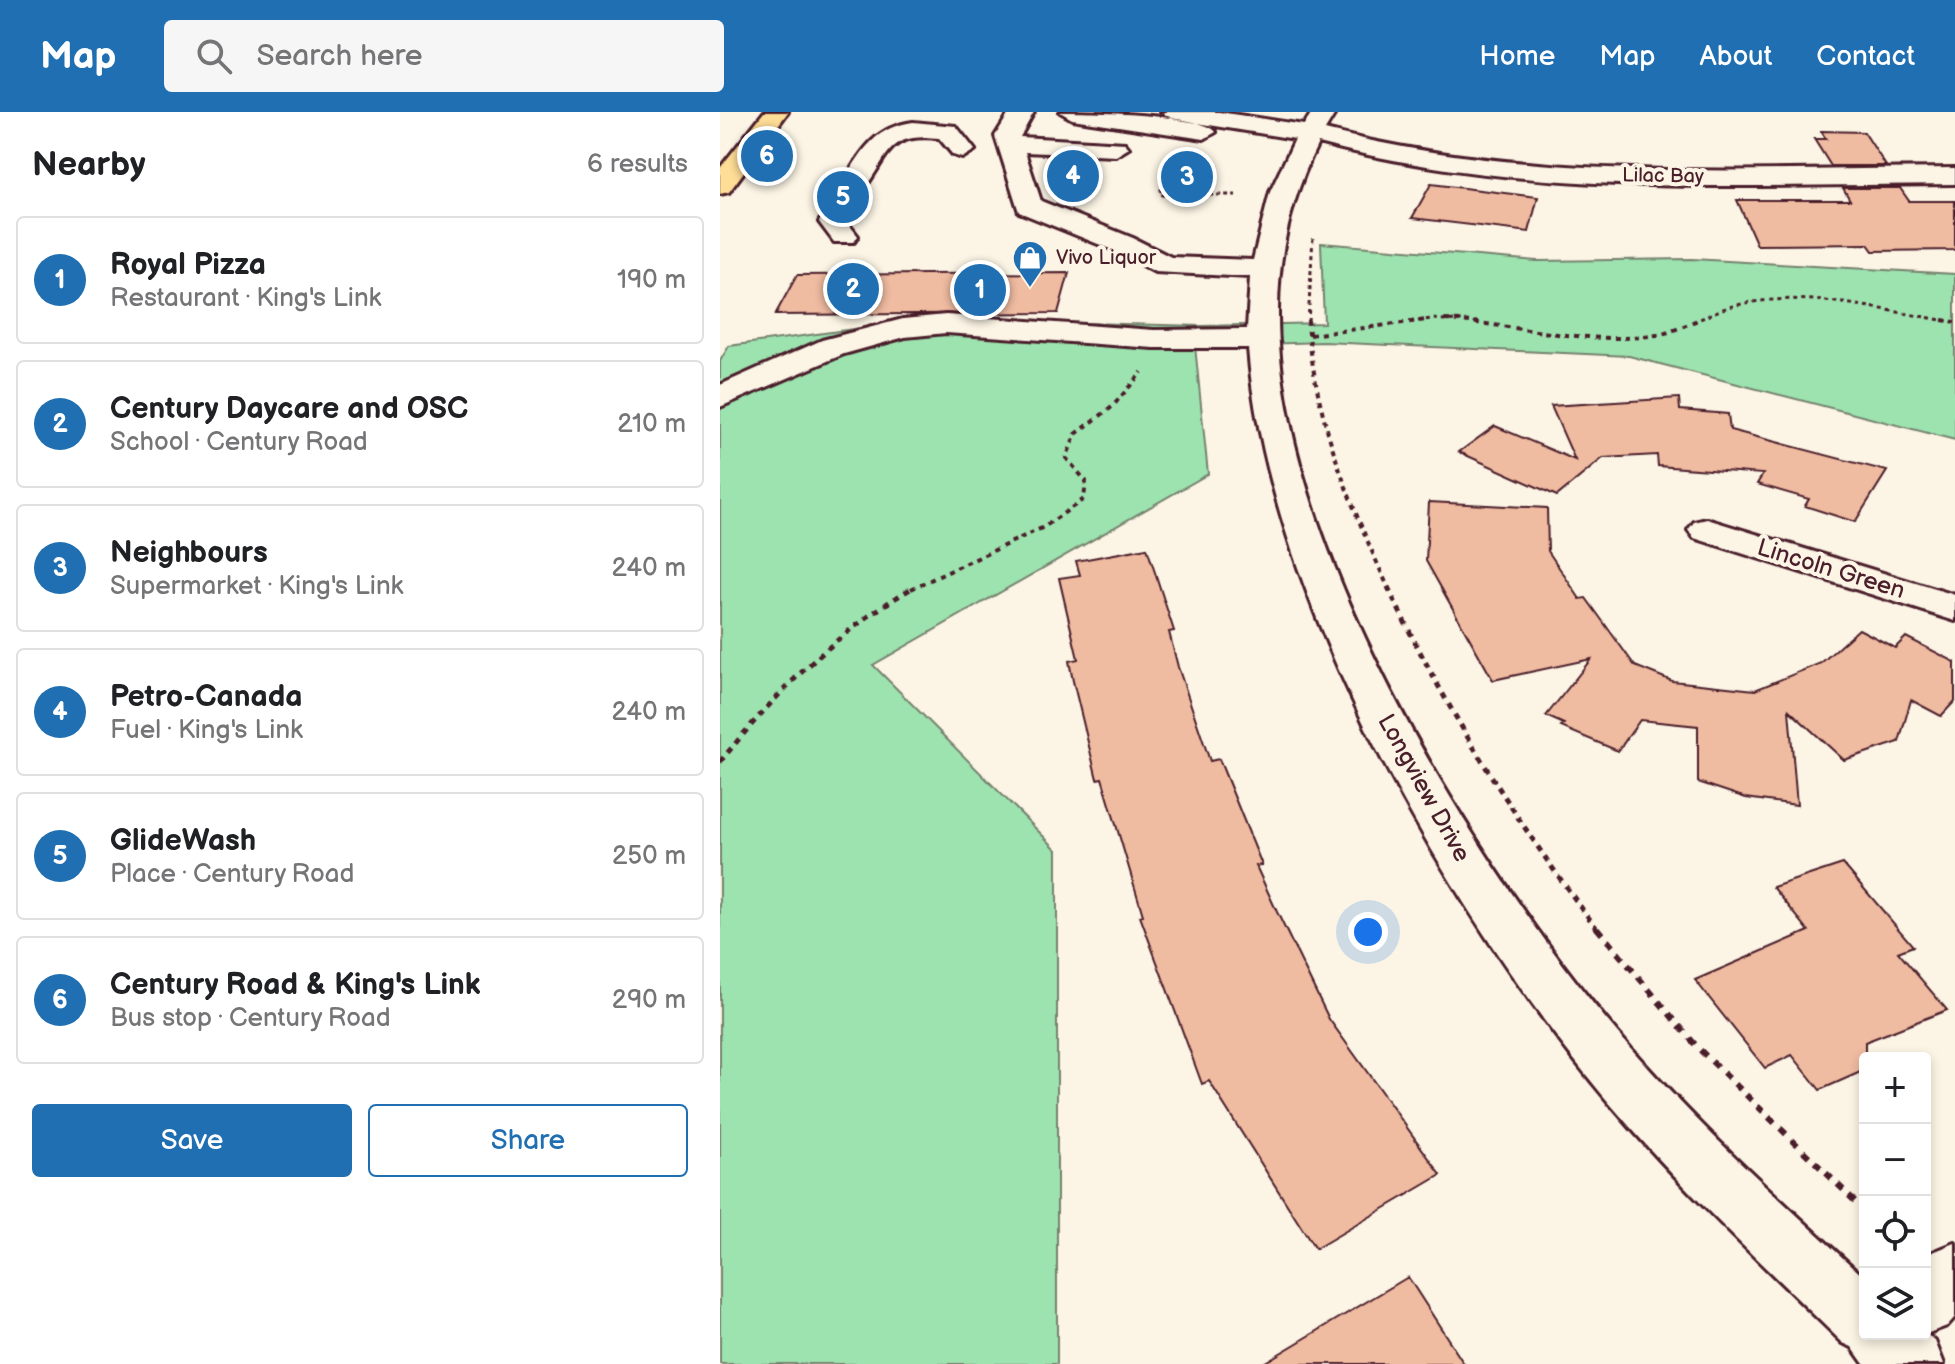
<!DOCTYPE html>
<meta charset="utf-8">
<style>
:root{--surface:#fff;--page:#f6f6f6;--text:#202124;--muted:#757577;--line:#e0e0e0;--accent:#1f6fb2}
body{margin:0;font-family:"Balsamiq Sans",sans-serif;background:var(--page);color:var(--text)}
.controls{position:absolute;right:24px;bottom:24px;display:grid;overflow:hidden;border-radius:8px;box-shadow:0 4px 12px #0003}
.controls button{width:72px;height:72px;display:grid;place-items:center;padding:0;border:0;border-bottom:2px solid var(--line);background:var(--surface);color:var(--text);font:40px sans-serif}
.you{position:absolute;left:648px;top:820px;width:28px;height:28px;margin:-20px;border:6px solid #fff;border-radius:50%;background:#1a73e8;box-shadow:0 0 0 12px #1a73e833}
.badge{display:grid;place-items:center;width:52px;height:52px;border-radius:50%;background:var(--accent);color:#fff;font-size:26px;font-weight:700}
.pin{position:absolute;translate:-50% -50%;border:4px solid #fff;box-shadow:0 2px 8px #0006}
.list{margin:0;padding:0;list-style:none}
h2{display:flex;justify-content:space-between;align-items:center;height:104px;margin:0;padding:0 32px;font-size:34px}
h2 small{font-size:26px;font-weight:400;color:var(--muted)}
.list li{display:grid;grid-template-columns:52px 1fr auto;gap:24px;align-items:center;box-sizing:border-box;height:128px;margin:0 16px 16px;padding:0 16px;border:2px solid var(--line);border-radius:8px}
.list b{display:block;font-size:30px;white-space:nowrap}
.list p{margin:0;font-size:26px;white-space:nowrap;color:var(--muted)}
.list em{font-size:26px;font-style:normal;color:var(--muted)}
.actions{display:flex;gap:16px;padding:24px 32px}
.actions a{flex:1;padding:18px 0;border:2px solid var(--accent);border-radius:8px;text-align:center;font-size:28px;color:var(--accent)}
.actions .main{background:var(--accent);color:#fff}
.icon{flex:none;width:44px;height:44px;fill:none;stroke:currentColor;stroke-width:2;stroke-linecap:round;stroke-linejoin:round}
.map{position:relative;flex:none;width:1235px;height:1252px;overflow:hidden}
header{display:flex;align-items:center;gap:48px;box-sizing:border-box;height:112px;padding:0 40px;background:var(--accent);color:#fff}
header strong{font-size:38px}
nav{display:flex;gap:44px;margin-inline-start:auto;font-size:28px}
.search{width:560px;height:72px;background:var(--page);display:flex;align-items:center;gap:20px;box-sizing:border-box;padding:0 28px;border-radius:8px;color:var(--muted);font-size:30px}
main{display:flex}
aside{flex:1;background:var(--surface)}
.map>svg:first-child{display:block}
.green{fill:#9de3af;stroke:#74816d;stroke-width:2}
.building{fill:#efbba1;stroke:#4a1f2b;stroke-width:2}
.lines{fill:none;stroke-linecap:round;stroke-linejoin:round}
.minor-tunnel{stroke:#d8cac0;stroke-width:27;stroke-dasharray:27 14;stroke-linecap:butt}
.minor-casing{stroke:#4a1f2b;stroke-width:6}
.major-casing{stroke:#4a1f2b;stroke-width:6}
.path-far3{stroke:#4a1f2b;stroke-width:3;stroke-dasharray:4 4;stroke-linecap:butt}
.path-far2{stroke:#4a1f2b;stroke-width:4;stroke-dasharray:5 5;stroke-linecap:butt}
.path-far1{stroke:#4a1f2b;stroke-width:5;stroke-dasharray:6 6;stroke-linecap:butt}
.path{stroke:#4a1f2b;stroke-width:6;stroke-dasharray:8 8;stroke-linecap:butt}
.minor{fill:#fcf5e5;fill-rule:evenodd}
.major{fill:#fedd96;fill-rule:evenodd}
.labels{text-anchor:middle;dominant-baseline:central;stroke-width:8;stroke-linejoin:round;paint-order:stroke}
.far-street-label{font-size:20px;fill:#4a1f2b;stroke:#fcf5e5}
.far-poi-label{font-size:20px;fill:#4a1f2b;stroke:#fcf5e5;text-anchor:start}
.street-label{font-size:24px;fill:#4a1f2b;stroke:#fcf5e5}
</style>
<header>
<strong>Map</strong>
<div class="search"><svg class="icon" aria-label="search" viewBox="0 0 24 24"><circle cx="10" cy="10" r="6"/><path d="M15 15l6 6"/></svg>Search here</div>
<nav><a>Home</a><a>Map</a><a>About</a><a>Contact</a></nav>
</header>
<main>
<aside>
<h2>Nearby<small>6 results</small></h2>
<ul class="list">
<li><span class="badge">1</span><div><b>Royal Pizza</b><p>Restaurant · King's Link</p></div><em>190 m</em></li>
<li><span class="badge">2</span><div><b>Century Daycare and OSC</b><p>School · Century Road</p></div><em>210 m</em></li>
<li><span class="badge">3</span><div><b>Neighbours</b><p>Supermarket · King's Link</p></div><em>240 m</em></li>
<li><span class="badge">4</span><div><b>Petro-Canada</b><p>Fuel · King's Link</p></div><em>240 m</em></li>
<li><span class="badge">5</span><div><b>GlideWash</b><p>Place · Century Road</p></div><em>250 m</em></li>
<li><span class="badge">6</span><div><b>Century Road &amp; King's Link</b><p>Bus stop · Century Road</p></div><em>290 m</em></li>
</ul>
<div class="actions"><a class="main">Save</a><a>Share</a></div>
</aside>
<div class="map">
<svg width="1235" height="1252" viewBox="0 0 1235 1252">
<rect width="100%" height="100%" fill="#fcf5e5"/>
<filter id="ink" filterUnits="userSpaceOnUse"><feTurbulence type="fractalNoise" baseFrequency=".0125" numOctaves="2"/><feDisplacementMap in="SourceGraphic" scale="16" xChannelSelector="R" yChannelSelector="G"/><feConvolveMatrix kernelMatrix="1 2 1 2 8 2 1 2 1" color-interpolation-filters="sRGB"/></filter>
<g filter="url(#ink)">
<path class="green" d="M 601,131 L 817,149 L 972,147 L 1235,162 L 1235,328 L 909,244 L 604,230 L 475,234 L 488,362 L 153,553 L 337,738 L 337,1252 L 0,1252 L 0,249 L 9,234 L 206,207 L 482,214 L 604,211 Z"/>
<path class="building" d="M 1101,19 L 1144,20 L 1166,54 L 1111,54 L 1094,27 L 1106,27 Z
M 711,72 L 818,85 L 809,120 L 692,106 Z
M 1123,76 L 1180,76 L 1189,89 L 1235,89 L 1235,138 L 1153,139 L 1148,132 L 1037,133 L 1017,88 L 1130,88 Z
M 349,161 L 338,201 L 55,203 L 77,163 Z
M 959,286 L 960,298 L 1008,302 L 1010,318 L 1167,359 L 1135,410 L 1085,394 L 1089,387 L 1037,372 L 1043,362 L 938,354 L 937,343 L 883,346 L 837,384 L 739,340 L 775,314 L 855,348 L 831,294 Z
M 709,390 L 827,396 L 828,439 L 860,487 L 866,486 L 915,554 L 952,569 L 1035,578 L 1101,551 L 1139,517 L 1175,536 L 1186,525 L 1235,550 L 1235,589 L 1221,604 L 1191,588 L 1179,630 L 1124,648 L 1069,598 L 1077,693 L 1026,686 L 978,670 L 978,614 L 920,608 L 898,639 L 841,615 L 844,612 L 826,604 L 871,547 L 773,568 L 706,449 Z
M 427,436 L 454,519 L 449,520 L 458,555 L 490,649 L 499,647 L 542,753 L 536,754 L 557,800 L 609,907 L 721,1063 L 595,1137 L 489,969 L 482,972 L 420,804 L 423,803 L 382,666 L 377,667 L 353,569 L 349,549 L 358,547 L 339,466 L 360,463 L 356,449 Z
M 1123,752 L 1193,834 L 1178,840 L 1227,898 L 1145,930 L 1145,958 L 1100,978 L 1072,943 L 1045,956 L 975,868 L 1089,819 L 1053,775 Z
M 688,1165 L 744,1252 L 542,1252 Z"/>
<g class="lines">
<path class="minor-tunnel" d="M 117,103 L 138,67"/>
<defs>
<path id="minor" d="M 290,0 L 314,0 L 300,25 L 405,31 L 409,36 L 396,44 L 305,40 L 321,89 L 413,126 L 451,145 L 533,148 L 550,80 L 575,27 L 453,7 L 441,0 L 499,0 L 584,13 L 592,0 L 616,0 L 605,18 C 809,71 1026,57 1235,56 L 1235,72 C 1023,73 804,86 598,31 C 572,84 558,140 558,199 C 556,425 744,734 885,906 C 963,1001 1055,1083 1145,1166 L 1145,1222 L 1205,1222 L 1205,1148 L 1213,1140 L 1235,1131 L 1235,1205 L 1227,1214 L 1206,1222 L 1215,1229 L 1224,1252 L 1144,1252 L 1132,1235 L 1123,1231 C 1044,1154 963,1078 891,993 C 731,804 547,485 528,236 L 434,236 L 226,221 L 185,225 L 124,242 L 0,295 L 0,273 L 102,228 L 183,207 L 226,203 L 434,218 L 527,217 L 530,165 L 435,160 L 393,138 L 299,100 L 275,24 Z
M 340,0 C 365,0 484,2 496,20 L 484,27 L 352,7 Z
M 193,10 L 236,14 L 255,38 L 242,46 L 233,43 L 219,26 C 171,21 171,38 147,73 L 129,73 L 125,67 C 143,37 156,15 193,10 Z
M 117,95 L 127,97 L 131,103 L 127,110 L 138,124 L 134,130 L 114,130 L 99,110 L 107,97 Z
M 987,407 L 1235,483 L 1235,509 L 974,426 L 968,418 L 974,410 Z"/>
<path id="major" d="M 44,0 L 68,0 L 9,80 L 0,82 L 0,56 Z"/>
</defs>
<use href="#minor" class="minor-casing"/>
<use href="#major" class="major-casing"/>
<path class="path-far3" d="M 448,45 L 440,83 L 516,83
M 588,210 L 593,125
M 690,210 L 712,207 L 757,210
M 973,210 C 986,205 999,197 1013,194 C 1084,176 1164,199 1234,210"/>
<path class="path-far2" d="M 588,208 C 593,301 630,393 669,477
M 725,208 C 795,212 867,234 937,223 C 950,221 965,213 978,208
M 1222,208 L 1235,210
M 590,223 L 706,208
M 191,477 L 324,415 L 364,387 L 366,369 L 346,346 L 356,322 L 392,295 L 422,260"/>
<path class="path-far1" d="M 668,475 C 724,595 798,713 878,818
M 0,650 C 55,582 118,518 194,475"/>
<path class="path" d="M 877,816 L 978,936 L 1145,1099"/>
<use href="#minor" class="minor"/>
<use href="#major" class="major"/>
</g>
</g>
<defs>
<symbol id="shop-pin" viewBox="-11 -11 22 30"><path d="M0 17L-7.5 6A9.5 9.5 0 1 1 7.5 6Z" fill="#1f6fb2" stroke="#fcf5e5"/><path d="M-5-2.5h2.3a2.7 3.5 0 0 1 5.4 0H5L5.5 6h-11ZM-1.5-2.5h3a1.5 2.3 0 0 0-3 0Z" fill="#fff"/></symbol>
</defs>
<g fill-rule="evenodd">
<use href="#shop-pin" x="290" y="126" width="40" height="54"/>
</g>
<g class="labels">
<g class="far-street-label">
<text transform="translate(943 64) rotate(1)">Lilac Bay</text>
</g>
<g class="far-poi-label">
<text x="336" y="146">Vivo Liquor</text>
</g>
<g class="street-label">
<text transform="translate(1111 457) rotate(17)">Lincoln Green</text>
<text transform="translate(704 676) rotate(61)">Longview Drive</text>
</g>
</g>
</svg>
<div class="controls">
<button>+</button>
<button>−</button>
<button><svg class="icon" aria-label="locate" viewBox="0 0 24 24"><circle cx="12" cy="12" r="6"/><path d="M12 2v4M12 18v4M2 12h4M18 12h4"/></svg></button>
<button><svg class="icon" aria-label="layers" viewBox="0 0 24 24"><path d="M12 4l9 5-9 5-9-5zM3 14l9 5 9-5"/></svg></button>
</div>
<div class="you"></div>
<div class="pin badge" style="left:260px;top:178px">1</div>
<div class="pin badge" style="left:133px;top:177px">2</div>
<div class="pin badge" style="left:467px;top:65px">3</div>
<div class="pin badge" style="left:353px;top:64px">4</div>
<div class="pin badge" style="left:123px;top:85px">5</div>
<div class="pin badge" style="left:47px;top:44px">6</div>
</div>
</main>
